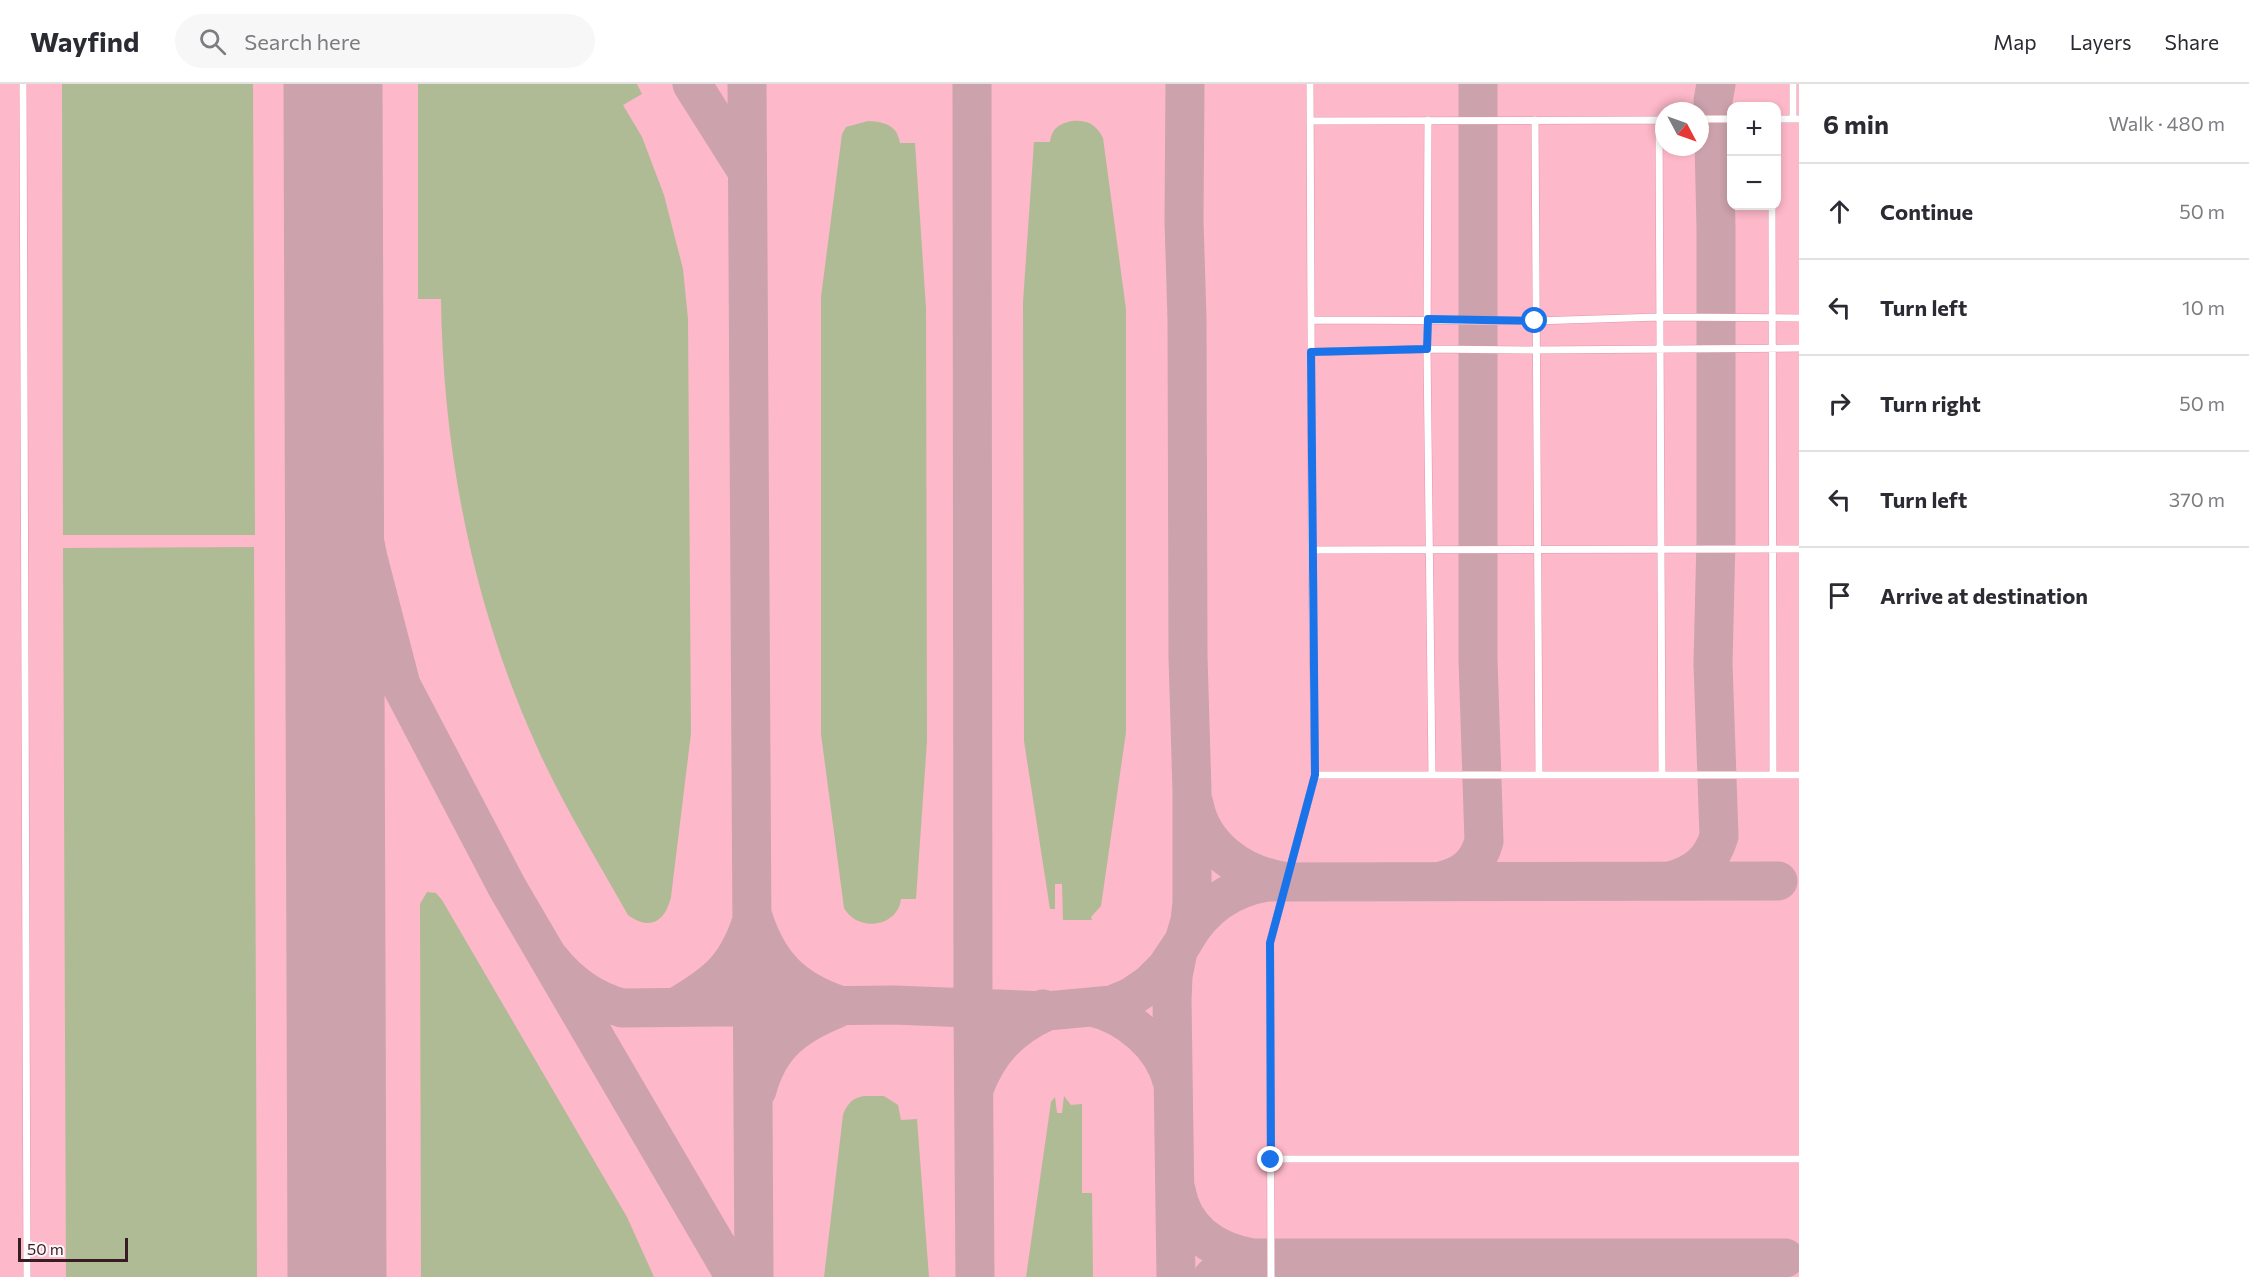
<!DOCTYPE html>
<meta charset="utf-8">
<style>
:root{--surface:#fff;--page:#f7f7f7;--text:#2b2b33;--muted:#7c7c81;--line:#e1e1e2}
body{margin:0;font-family:Commissioner,sans-serif;background:var(--page);color:var(--text)}
.controls{position:absolute;right:18px;top:18px;display:grid;overflow:hidden;border-radius:12px;box-shadow:0 3px 9px #0003}
.controls button{width:54px;height:54px;display:grid;place-items:center;padding:0;border:0;border-bottom:2px solid var(--line);background:var(--surface);color:var(--text);font:30px sans-serif}
.compass{position:absolute;left:1655px;top:18px;width:54px;height:54px;border-radius:50%;background:var(--surface);box-shadow:0 3px 9px #0003;rotate:131deg}
.scale{position:absolute;left:18px;bottom:15px;width:110px;box-sizing:border-box;padding-left:6px;border:3px solid #381c24;border-top:0;font-size:16px;line-height:21px;white-space:nowrap;color:#381c24;-webkit-text-stroke:4px #fef6f7;paint-order:stroke}
.stop{position:absolute;width:18px;height:18px;margin:-14px;border:4px solid #1a73e8;border-radius:50%;background:#fff}
.stop.end{background:#1a73e8;border-color:#fff;box-shadow:0 2px 6px #0008}
.list{margin:0;padding:0;list-style:none}
h2{display:flex;justify-content:space-between;align-items:center;height:78px;margin:0;padding:0 24px;font-size:26px}
h2 small{font-size:20px;font-weight:400;color:var(--muted)}
.list li{display:grid;grid-template-columns:39px 1fr auto;gap:18px;align-items:center;box-sizing:border-box;height:96px;padding:0 24px;border-top:2px solid var(--line)}
.list b{display:block;font-size:22px;white-space:nowrap}
.list em{font-size:20px;font-style:normal;color:var(--muted)}
.icon{flex:none;width:33px;height:33px;fill:none;stroke:currentColor;stroke-width:2;stroke-linecap:round;stroke-linejoin:round}
.map{position:relative;flex:none;width:1799px;height:1193px;overflow:hidden}
header{display:flex;align-items:center;gap:36px;box-sizing:border-box;height:84px;padding:0 30px;background:var(--surface);border-bottom:2px solid var(--line)}
header strong{font-size:28px}
nav{display:flex;gap:33px;margin-inline-start:auto;font-size:21px}
.search{width:420px;height:54px;background:var(--page);display:flex;align-items:center;gap:15px;box-sizing:border-box;padding:0 21px;border-radius:33px;color:var(--muted);font-size:22px}
main{display:flex}
aside{flex:1;background:var(--surface)}
.map>svg:first-child{display:block}
.built{fill:#fdb8c9;fill-rule:evenodd}
.green{fill:#afbb95}
.lines{fill:none;stroke-linecap:round;stroke-linejoin:round}
.taxiway{stroke:#cca2ac;stroke-width:39}
.runway{stroke:#cca2ac;stroke-width:99}
.service-casing{stroke:#e096a9;stroke-width:8}
.service{stroke:#fff;stroke-width:7}
.route{stroke:#1a73e8;stroke-width:8}
</style>
<header>
<strong>Wayfind</strong>
<div class="search"><svg class="icon" aria-label="search" viewBox="0 0 24 24"><circle cx="10" cy="10" r="6"/><path d="M15 15l6 6"/></svg>Search here</div>
<nav><a>Map</a><a>Layers</a><a>Share</a></nav>
</header>
<main>
<div class="map">
<svg width="1799" height="1193" viewBox="0 0 1799 1193">
<rect width="100%" height="100%" fill="#f8c9d4"/>
<path class="built" d="M 0,0 L 1799,0 L 1799,1193 L 0,1193 ZM 1732,22 L 1776,22 L 1776,122 L 1732,122 ZM 1664,27 L 1700,27 L 1700,63 L 1664,63 Z"/>
<path class="green" d="M 62,0 L 253,0 L 255,451 L 63,451 Z
M 418,0 L 637,0 L 642,10 L 623,21 L 642,53 L 664,111 L 683,185 L 688,235 L 691,649 L 671,813 C 665,838 650,847 628,831 C 597,776 563,721 537,663 C 473,522 443,369 441,215 L 418,215 Z
M 868,37 C 885,38 897,41 900,59 L 915,59 L 926,224 L 927,657 L 916,815 L 901,815 C 898,843 858,849 844,824 L 821,650 L 821,213 L 842,50 L 846,43 Z
M 1072,37 C 1087,36 1096,40 1103,54 L 1126,225 L 1126,648 L 1101,822 L 1091,833 L 1092,836 L 1063,836 L 1062,800 L 1055,800 L 1055,825 L 1050,825 L 1024,657 L 1023,218 L 1034,58 L 1050,58 C 1052,44 1059,40 1072,37 Z
M 254,463 L 257,1193 L 66,1193 L 63,464 Z
M 427,808 L 436,809 L 442,816 L 627,1133 L 654,1193 L 421,1193 L 420,820 Z
M 864,1012 L 884,1012 L 898,1021 L 901,1036 L 917,1035 L 929,1193 L 824,1193 L 843,1031 C 847,1020 852,1014 864,1012 Z
M 1064,1012 L 1071,1021 L 1082,1020 L 1082,1109 L 1092,1109 L 1093,1193 L 1026,1193 L 1051,1018 L 1055,1013 L 1057,1029 L 1062,1029 Z"/>
<g class="lines">
<path class="taxiway" d="M 692,0 L 747,87
M 747,0 L 754,1193
M 972,0 L 973,924 L 975,1193
M 332,298 L 368,474 L 401,601 L 507,803 L 735,1193
M 1194,720 C 1202,763 1241,790 1282,797
M 1441,797 C 1464,792 1478,780 1484,757 L 1478,575 L 1478,0
M 1670,797 C 1695,791 1712,777 1719,752 L 1713,580 L 1716,455 L 1716,143 L 1713,17 L 1716,0
M 1185,855 C 1203,823 1230,804 1267,798 L 1778,797
M 550,875 C 569,899 592,916 622,924 L 894,921 L 1047,927 L 1112,921 L 1131,913 L 1150,900 L 1166,884 L 1184,857 L 1190,837 L 1192,819 L 1192,708 L 1188,572 L 1187,235 L 1184,137 L 1185,0
M 676,923 C 719,898 738,882 753,833 C 768,880 792,905 839,921
M 1092,923 C 1127,931 1163,961 1172,997
M 974,1005 C 988,967 1010,944 1047,927 L 1043,925
M 757,1006 C 769,961 795,941 838,924
M 1176,1106 C 1183,1147 1214,1167 1252,1174 L 1233,1179 L 1213,1193
M 1252,1174 L 1785,1174
M 1176,1193 L 1172,916 L 1173,892 L 1178,867"/>
<path class="runway" d="M 333,0 L 337,1193"/>
<defs>
<path id="service" d="M 23,0 L 27,1193
M 1793,0 L 1793,35
M 1700,35 L 1732,35
M 1776,35 L 1799,35
M 1428,36 L 1427,265 L 1432,691
M 1535,36 L 1539,690
M 1659,36 L 1662,690
M 1310,37 L 1662,36
M 1772,122 L 1773,691
M 1311,236 L 1535,237 L 1659,233 L 1799,234
M 1311,268 L 1427,265 L 1536,266 L 1799,264
M 1312,466 L 1799,465
M 1315,691 L 1799,691
M 1271,1075 L 1799,1075
M 1271,1193 L 1270,859 L 1315,691 L 1312,466 L 1310,0"/>
</defs>
<use href="#service" class="service-casing"/>
<use href="#service" class="service"/>
</g>
<g class="lines">
<path class="route" d="M 1271,1076 L 1270,859 L 1315,691 L 1311,268 L 1427,265 L 1428,235 L 1535,237"/>
</g>
</svg>
<div class="controls">
<button>+</button>
<button>−</button>
</div>
<svg class="compass" viewBox="-18 -18 36 36"><path d="M0-13l5 13h-10z" fill="#e53935"/><path d="M0 13l5-13h-10z" fill="#7c7c81"/></svg>
<div class="scale">50 m</div>
<div class="stop" style="left:1535px;top:237px"></div>
<div class="stop end" style="left:1271px;top:1076px"></div>
</div>
<aside>
<h2>6 min<small>Walk · 480 m</small></h2>
<ul class="list">
<li><svg class="icon" aria-label="ahead" viewBox="0 0 24 24"><path d="M12 20V5M6 11l6-6 6 6"/></svg><div><b>Continue</b></div><em>50 m</em></li>
<li><svg class="icon" aria-label="left" viewBox="0 0 24 24"><path d="M17 20v-9H6M10 6l-5 5 5 5"/></svg><div><b>Turn left</b></div><em>10 m</em></li>
<li><svg class="icon" aria-label="right" viewBox="0 0 24 24"><path d="M7 20v-9h11M14 6l5 5-5 5"/></svg><div><b>Turn right</b></div><em>50 m</em></li>
<li><svg class="icon" aria-label="left" viewBox="0 0 24 24"><path d="M17 20v-9H6M10 6l-5 5 5 5"/></svg><div><b>Turn left</b></div><em>370 m</em></li>
<li><svg class="icon" aria-label="arrive" viewBox="0 0 24 24"><path d="M6 21V4h12l-3 4 3 4H6"/></svg><div><b>Arrive at destination</b></div></li>
</ul>
</aside>
</main>
